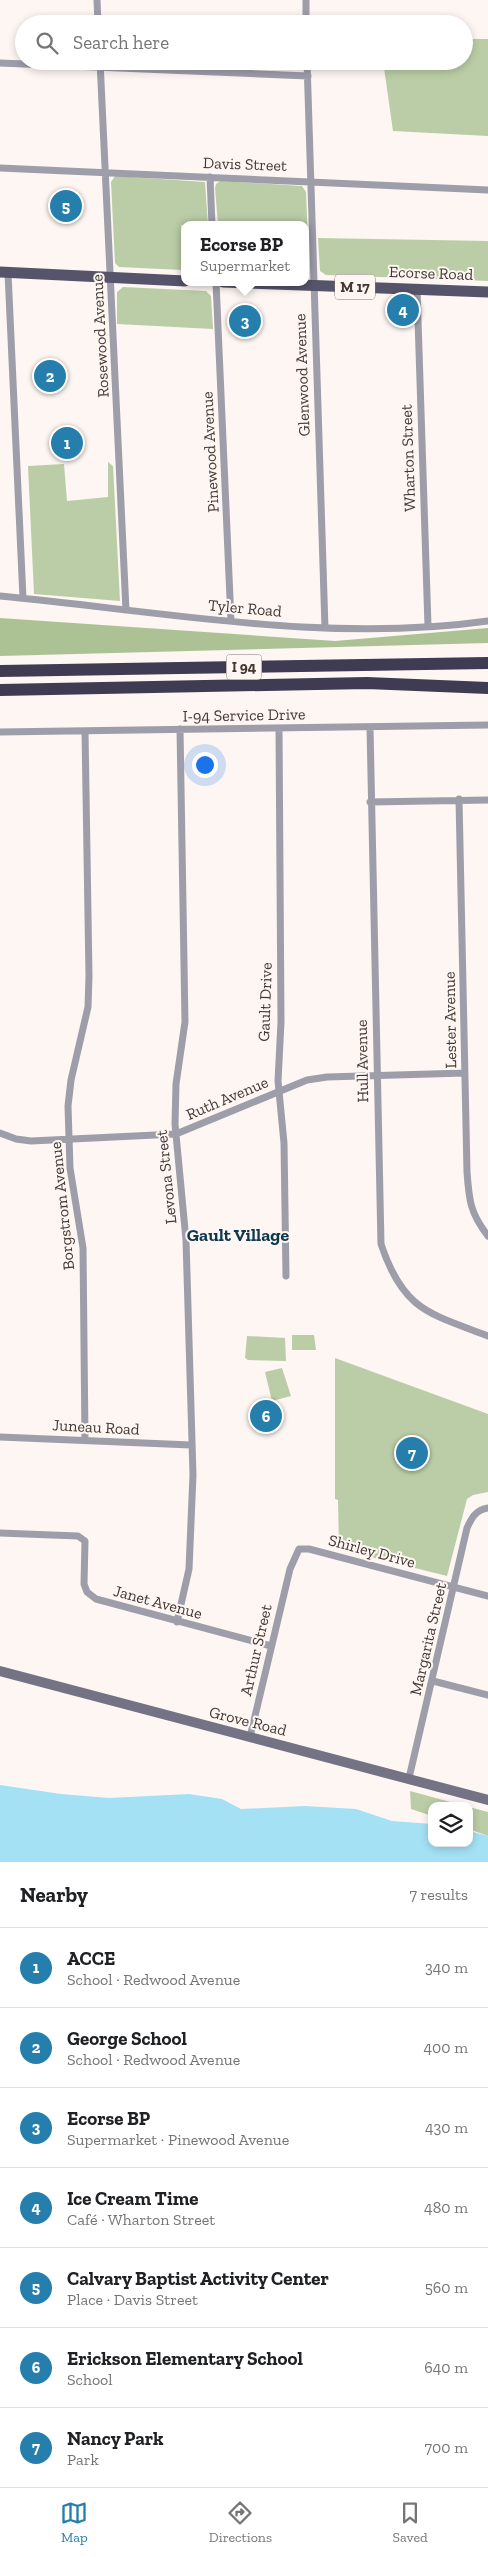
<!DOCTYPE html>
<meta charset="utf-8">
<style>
:root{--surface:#fff;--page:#f6f6f6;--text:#202124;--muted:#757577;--line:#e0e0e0;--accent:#257eac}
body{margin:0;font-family:"Zilla Slab",serif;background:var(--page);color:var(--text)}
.controls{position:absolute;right:15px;bottom:15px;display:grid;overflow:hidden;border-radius:10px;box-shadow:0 2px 8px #0003}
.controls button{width:45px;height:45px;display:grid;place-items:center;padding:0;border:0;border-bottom:1px solid var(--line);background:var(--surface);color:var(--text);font:25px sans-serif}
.you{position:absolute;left:204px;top:764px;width:18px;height:18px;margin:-12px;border:4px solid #fff;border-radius:50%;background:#1a73e8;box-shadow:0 0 0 8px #1a73e833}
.badge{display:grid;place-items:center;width:32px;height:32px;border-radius:50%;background:var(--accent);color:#fff;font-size:16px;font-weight:700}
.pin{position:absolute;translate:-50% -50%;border:2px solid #fff;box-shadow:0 1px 5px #0006}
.popup{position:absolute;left:181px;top:221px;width:128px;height:65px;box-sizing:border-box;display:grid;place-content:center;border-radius:10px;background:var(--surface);filter:drop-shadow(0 1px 4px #0005);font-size:16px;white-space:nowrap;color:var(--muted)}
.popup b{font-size:19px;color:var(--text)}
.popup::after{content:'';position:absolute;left:50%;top:100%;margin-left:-10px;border:10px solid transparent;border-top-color:var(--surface)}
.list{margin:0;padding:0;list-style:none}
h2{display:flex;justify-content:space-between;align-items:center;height:65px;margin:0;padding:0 20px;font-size:21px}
h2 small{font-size:16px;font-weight:400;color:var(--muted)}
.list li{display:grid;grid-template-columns:32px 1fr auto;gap:15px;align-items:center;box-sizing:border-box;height:80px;padding:0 20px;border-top:1px solid var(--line)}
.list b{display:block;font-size:19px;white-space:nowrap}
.list p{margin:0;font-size:16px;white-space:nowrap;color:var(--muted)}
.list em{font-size:16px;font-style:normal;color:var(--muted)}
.icon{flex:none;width:28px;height:28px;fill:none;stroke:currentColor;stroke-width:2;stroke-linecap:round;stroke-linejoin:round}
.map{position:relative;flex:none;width:488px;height:1862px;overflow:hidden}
.search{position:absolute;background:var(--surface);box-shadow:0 2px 8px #0003;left:15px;right:15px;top:15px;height:55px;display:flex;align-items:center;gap:12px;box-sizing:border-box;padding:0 18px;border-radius:28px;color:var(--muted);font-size:19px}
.sheet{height:625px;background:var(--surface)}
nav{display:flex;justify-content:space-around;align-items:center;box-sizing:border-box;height:70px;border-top:1px solid var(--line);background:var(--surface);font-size:14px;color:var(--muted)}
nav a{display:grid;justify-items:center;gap:2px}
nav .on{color:var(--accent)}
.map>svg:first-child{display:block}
.green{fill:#bbcda6}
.forest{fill:#acc294}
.water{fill:#a4e1f4}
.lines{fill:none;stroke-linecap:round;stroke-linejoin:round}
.street{stroke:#9e9daa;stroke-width:7}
.secondary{stroke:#747285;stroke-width:10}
.primary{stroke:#56546a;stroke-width:11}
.highway{stroke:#3e3b53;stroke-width:12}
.labels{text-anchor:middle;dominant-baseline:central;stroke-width:4;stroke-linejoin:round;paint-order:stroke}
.shield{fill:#fdf6f3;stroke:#7c716d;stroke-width:1}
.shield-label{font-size:15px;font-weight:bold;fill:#453833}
.street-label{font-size:16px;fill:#453833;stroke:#fdf6f3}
.neighbourhood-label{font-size:18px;font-weight:bold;fill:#0d384e;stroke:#fdf6f3}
</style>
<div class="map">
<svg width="488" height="1862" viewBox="0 0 488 1862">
<rect width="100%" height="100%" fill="#fdf6f3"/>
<path class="green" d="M 464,39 L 488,39 L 488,136 L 393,131 L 383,61 L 464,61 Z
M 115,176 L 205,182 L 208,225 L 181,225 L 182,270 L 119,267 L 115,263 L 111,182 Z
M 220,181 L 302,186 L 306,192 L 309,265 L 307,272 L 305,274 L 305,225 L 218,225 L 215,188 L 216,184 Z
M 318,238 L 488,241 L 488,281 L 326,275 L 320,271 Z
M 123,287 L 206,291 L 211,296 L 213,329 L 117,324 L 117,292 Z
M 108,462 L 113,466 L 120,601 L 34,594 L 28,466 L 64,464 L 67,501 L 108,497 Z
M 292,1335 L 314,1335 L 316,1350 L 292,1350 Z
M 247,1336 L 285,1338 L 286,1361 L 248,1360 L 245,1358 Z
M 335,1358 L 488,1414 L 488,1492 L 473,1495 L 467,1499 L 447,1576 L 339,1549 L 338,1500 L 335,1499 Z
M 282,1368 L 291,1396 L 272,1401 L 265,1372 Z
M 410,1791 L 465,1806 L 432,1806 L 432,1816 L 411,1809 Z
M 469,1807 L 488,1812 L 488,1836 L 469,1829 Z"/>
<path class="forest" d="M 0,618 L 335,641 L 488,628 L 488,643 L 0,656 Z"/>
<path class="water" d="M 0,1785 L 61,1794 L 109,1798 L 189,1794 L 222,1799 L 241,1809 L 305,1806 L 356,1809 L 392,1821 L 432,1824 L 432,1843 L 469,1843 L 469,1831 L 488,1836 L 488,1862 L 0,1862 Z"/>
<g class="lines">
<path class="street" d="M 97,0 L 98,24
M 306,0 L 306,24
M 100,61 L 126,610
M 307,61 L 325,628
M 0,63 L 308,76
M 0,168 L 488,190
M 210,177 L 212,225
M 8,273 L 23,598
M 216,282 L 231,621
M 417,289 L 428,626
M 0,596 C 161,611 326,644 488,621
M 370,727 L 381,1244 C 403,1310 428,1313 488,1336
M 279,728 L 281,1022 L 278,1081 L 284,1143 L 286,1276
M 85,731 L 89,976 L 88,1007 L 71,1080 L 68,1106 L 70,1168 L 83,1248 L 85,1440
M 0,732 L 488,725
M 459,799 L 467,1172 C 469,1200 470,1213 488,1236
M 370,802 L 488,800
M 0,1133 L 16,1139 L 31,1141 L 176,1134 L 307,1080 L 327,1077 L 465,1073
M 0,1437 L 191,1445
M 0,1533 L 78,1536 L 85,1541 L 84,1584 L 87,1592 L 96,1599 L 271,1646
M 177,1622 L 189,1569 L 193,1475 L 186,1240 L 175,1124 L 176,1084 L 185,1022 L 180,729
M 433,1681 L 488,1695
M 250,1737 L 290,1569 L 299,1549 L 309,1549 L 488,1596
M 409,1778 L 467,1528 C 472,1517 476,1510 488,1508"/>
<path class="secondary" d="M 0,1671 L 488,1800"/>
<path class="primary" d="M 0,272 L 185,281
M 223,282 L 488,292"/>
<path class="highway" d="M 0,671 L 488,663
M 0,690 L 367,683 L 488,688"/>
</g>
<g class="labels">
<g class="shield">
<rect x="335" y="274.5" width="40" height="25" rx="4"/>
<rect x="226.5" y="654.5" width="35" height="25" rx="4"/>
</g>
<g class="shield-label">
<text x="355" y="287">M 17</text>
<text x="244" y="667">I 94</text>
</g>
<g class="street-label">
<text transform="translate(245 164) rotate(2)">Davis Street</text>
<text transform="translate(431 273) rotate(2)">Ecorse Road</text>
<text transform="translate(100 336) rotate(-93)">Rosewood Avenue</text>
<text transform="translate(302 375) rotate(-92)">Glenwood Avenue</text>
<text transform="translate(210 452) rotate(-93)">Pinewood Avenue</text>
<text transform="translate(408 458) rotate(-92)">Wharton Street</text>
<text transform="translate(245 608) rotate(5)">Tyler Road</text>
<text transform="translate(244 715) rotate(-1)">I-94 Service Drive</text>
<text transform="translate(265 1002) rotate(-88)">Gault Drive</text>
<text transform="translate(450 1020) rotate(-91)">Lester Avenue</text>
<text transform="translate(362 1061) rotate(-91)">Hull Avenue</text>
<text transform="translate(227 1098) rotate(-23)">Ruth Avenue</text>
<text transform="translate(166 1177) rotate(-96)">Levona Street</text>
<text transform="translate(62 1206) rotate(-96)">Borgstrom Avenue</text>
<text transform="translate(96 1427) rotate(3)">Juneau Road</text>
<text transform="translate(372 1551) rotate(15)">Shirley Drive</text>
<text transform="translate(158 1602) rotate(15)">Janet Avenue</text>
<text transform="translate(428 1639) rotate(-77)">Margarita Street</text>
<text transform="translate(256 1650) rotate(-77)">Arthur Street</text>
<text transform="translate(248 1721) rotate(14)">Grove Road</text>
</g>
<g class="neighbourhood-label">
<text x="238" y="1235">Gault Village</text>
</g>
</g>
</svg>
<div class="controls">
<button><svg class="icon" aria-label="layers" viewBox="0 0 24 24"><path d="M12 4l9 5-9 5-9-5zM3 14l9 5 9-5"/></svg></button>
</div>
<div class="you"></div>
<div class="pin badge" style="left:67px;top:443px">1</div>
<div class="pin badge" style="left:50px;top:376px">2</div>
<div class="pin badge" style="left:245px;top:321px">3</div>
<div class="popup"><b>Ecorse BP</b>Supermarket</div>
<div class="pin badge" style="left:403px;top:310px">4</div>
<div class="pin badge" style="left:66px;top:206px">5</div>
<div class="pin badge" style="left:266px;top:1416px">6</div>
<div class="pin badge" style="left:412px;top:1453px">7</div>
<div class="search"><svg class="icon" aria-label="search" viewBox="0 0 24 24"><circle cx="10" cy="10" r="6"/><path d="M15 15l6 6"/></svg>Search here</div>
</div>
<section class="sheet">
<h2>Nearby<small>7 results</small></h2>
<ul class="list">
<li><span class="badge">1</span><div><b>ACCE</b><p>School · Redwood Avenue</p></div><em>340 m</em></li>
<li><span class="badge">2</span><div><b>George School</b><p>School · Redwood Avenue</p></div><em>400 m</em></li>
<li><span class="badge">3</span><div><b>Ecorse BP</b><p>Supermarket · Pinewood Avenue</p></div><em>430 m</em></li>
<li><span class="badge">4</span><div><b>Ice Cream Time</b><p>Café · Wharton Street</p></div><em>480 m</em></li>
<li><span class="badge">5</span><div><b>Calvary Baptist Activity Center</b><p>Place · Davis Street</p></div><em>560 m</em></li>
<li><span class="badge">6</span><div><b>Erickson Elementary School</b><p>School</p></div><em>640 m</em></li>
<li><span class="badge">7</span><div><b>Nancy Park</b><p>Park</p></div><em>700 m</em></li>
</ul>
</section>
<nav>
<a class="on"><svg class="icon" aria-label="map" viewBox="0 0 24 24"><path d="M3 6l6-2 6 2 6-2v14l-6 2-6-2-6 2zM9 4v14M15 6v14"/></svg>Map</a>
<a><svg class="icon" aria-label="directions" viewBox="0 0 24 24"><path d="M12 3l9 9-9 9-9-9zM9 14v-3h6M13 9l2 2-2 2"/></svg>Directions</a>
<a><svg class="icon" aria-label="saved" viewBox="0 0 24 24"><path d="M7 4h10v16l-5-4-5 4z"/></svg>Saved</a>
</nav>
